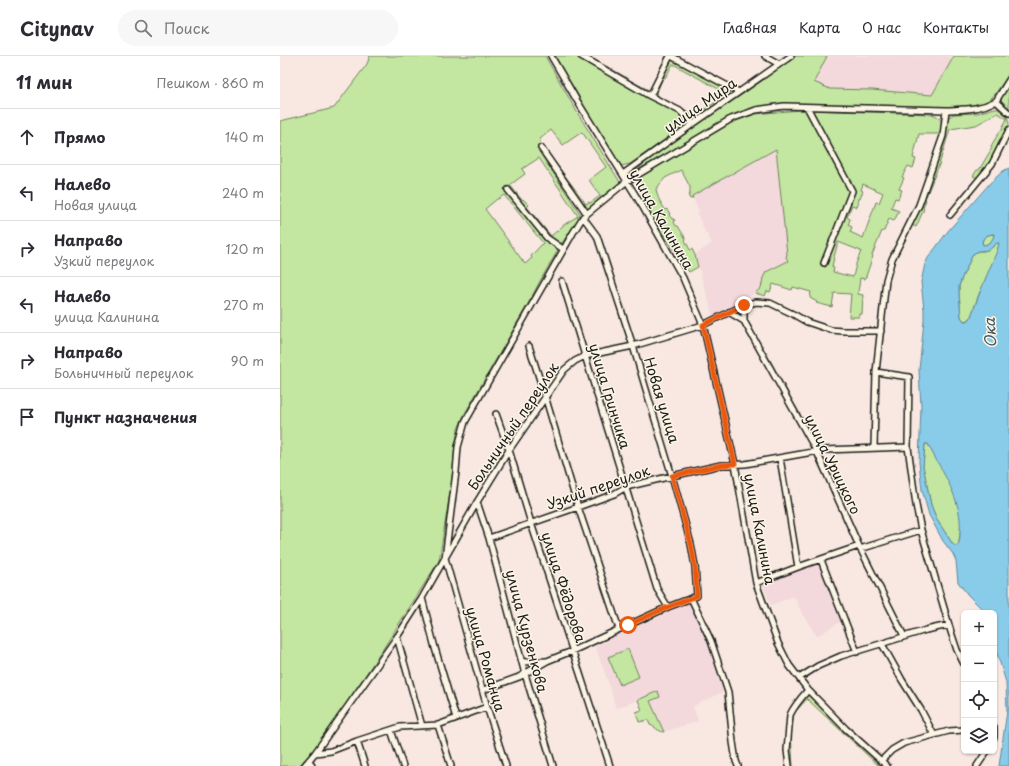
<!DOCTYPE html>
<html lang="ru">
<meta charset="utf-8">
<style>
:root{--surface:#fff;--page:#f7f7f7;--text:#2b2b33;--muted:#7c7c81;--line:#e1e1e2}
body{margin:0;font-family:"Playpen Sans",sans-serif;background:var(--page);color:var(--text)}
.controls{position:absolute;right:12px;bottom:12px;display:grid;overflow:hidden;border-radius:6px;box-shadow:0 1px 3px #0004}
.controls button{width:36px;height:36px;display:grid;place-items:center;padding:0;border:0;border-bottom:1px solid var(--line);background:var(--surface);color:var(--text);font:20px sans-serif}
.stop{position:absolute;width:12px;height:12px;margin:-9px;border:3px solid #ea580c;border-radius:50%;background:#fff}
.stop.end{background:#ea580c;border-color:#fff;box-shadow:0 1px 4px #0008}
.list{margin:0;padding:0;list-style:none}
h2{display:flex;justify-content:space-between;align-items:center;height:52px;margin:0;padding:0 16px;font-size:17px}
h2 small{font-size:13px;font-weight:400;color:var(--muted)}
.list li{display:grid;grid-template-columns:26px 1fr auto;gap:12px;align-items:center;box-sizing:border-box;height:56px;padding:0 16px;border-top:1px solid var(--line)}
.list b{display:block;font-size:15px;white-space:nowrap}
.list p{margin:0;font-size:13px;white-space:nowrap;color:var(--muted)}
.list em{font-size:13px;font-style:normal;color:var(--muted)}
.icon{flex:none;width:22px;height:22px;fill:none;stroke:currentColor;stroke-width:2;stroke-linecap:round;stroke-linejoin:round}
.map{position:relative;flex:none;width:729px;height:710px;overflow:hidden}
header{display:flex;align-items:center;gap:24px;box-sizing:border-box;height:56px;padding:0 20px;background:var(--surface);border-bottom:1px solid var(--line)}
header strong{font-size:19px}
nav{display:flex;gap:22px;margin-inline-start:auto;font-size:14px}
.search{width:280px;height:36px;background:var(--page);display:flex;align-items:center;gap:10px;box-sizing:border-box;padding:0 14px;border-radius:22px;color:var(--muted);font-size:15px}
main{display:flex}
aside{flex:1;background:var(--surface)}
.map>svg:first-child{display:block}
.built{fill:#f3d8dc}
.green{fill:#c3e6a0;stroke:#70815e;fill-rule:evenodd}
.water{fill:#89ccea;stroke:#5d8698;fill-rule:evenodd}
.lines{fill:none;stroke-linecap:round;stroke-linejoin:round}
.minor-casing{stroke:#1c1c1c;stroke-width:8}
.minor{stroke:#fcf5e5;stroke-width:5}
.route{stroke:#ea580c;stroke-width:5}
.labels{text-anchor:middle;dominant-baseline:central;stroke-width:3;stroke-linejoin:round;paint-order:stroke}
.street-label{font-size:14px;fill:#1c1c1c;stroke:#fcf5e5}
.water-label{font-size:15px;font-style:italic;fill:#425a64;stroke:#fcf5e5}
</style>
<header>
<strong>Citynav</strong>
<div class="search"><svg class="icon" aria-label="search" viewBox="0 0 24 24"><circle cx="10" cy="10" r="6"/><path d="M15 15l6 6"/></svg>Поиск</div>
<nav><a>Главная</a><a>Карта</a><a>О нас</a><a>Контакты</a></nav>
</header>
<main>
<aside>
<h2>11 мин<small>Пешком · 860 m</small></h2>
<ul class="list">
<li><svg class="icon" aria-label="ahead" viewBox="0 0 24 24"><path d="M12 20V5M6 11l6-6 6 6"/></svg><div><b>Прямо</b></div><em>140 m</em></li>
<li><svg class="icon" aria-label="left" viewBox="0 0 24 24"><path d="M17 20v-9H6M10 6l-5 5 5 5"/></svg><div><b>Налево</b><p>Новая улица</p></div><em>240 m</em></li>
<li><svg class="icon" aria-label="right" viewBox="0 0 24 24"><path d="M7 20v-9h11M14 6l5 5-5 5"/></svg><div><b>Направо</b><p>Узкий переулок</p></div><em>120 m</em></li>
<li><svg class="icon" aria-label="left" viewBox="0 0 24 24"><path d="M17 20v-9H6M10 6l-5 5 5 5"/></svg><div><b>Налево</b><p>улица Калинина</p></div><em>270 m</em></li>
<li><svg class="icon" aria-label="right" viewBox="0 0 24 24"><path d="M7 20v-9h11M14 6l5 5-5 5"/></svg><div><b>Направо</b><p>Больничный переулок</p></div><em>90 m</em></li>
<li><svg class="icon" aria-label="arrive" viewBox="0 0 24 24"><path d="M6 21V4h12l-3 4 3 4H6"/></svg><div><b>Пункт назначения</b></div></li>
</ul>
</aside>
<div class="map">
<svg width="729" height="710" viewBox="0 0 729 710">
<rect width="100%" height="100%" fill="#f8e8e1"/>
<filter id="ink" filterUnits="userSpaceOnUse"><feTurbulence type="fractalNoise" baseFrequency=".025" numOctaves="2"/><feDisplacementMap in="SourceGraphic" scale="8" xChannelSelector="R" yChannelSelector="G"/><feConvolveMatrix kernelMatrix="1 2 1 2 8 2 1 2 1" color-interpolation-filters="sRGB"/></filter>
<g filter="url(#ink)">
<path class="built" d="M 547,0 L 674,0 L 652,39 L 592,34 L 550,33 L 534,27 Z
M 496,93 L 507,198 L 506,201 L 508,205 L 483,222 L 480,232 L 475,237 L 433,260 L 415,199 L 432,187 L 427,178 L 426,178 L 417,157 L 419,156 L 412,140 Z
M 537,507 L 542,509 L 563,564 L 537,580 L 523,559 L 514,540 L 491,549 L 482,527 Z
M 409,547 L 430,593 L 441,623 L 443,636 L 413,650 L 418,665 L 384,676 L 370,645 L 378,635 L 336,653 L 329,628 L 315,590 Z"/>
<path class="green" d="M 90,0 L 265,0 L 297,56 L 340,126 L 306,154 L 264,98 L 262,100 L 301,159 L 282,187 L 279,188 L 278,194 L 260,225 L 248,248 L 184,359 L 178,373 L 175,389 L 172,424 L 159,505 L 103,593 L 38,689 L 19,710 L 0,710 L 0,65 L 54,52 L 87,8 ZM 271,74 L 283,89 L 302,76 L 326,111 L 309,124 L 320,140 L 310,147 L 309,146 L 306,148 L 260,86 L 260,83 ZM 259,102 L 298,160 L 285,168 L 271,180 L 247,151 L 249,149 L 243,143 L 242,144 L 230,129 L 245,118 L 242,113 ZM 224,139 L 263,187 L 251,200 L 252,202 L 245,208 L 205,153 L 217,143 L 218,143 Z
M 275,0 L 308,0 L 349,23 L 349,24 L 371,35 L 390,3 L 393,3 L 448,33 L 450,37 L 448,41 L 407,68 L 350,108 L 341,110 L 339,109 ZM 393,8 L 444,36 L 442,42 L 416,59 L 414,58 L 413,59 L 403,54 L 376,39 L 383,21 L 385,22 Z
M 515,0 L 547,0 L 534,26 L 550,33 L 592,34 L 652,39 L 674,0 L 729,0 L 729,17 L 725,24 L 715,38 L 709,45 L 700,49 L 679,52 L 647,52 L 499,48 L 478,51 L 460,56 L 447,63 L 370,107 L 356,114 C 375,99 395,83 415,70 C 449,47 483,25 515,0 Z
M 729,29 L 729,55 L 722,48 L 721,43 Z
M 715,52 C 724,55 729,61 729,69 L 711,106 L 698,122 L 693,120 L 697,114 L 699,114 L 712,92 L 711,90 L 720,75 L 721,75 L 723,73 L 722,72 L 727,63 L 718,57 L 696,69 L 670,73 L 659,109 L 645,143 L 646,144 L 643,152 L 644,153 L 636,171 L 632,169 L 666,65 L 670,60 L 674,58 L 697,57 Z
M 523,54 L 650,58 C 663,60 662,67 661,78 L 639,78 L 633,102 L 636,103 L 633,112 L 628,110 L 622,121 L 624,122 L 619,133 L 622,134 L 618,143 L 615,142 L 611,152 L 619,155 L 614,165 L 609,163 L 604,175 L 602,175 L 592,199 L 593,200 L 585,223 L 580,222 L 578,238 L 583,239 L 582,258 L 579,258 L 579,261 L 569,261 L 571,238 L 554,237 L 552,251 L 536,247 L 537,246 L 530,242 L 531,236 L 513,231 L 512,234 L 493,228 L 490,236 L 487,235 L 485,240 L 475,237 L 481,232 L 483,222 L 486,216 L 508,205 L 506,201 L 507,198 L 496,93 L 412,140 L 413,142 L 410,143 L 408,139 L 410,138 L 410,131 L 401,114 L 385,122 L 376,133 C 377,141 381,147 385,154 L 387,153 L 390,158 L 389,159 L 392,163 L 394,163 L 395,165 L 394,166 L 396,170 L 398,170 L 406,183 L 405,184 L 410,194 L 412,193 L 415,199 L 418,211 L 409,216 L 403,208 L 366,152 L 371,149 L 357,129 L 358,125 L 360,121 L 452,66 L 475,58 L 508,55 ZM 583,128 L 603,137 L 599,147 L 596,146 L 583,182 L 570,176 L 572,171 L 568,169 L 570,163 L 567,161 L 572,149 L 577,151 L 579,146 L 577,146 L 578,143 L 580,143 L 583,135 L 581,134 ZM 558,186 L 581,195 L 576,208 L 573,221 L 553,216 L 554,212 L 552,211 L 554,201 Z
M 714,178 C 714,184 709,188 704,189 L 702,188 L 703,183 L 708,179 Z
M 717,187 L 719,187 C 718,201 707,218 702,231 C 697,242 694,253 690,263 L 685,265 L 683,264 L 681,261 L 679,237 L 679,230 L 683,219 L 693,198 L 698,195 L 704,195 L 714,190 Z
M 645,388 L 648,388 C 660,412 679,435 681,463 C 681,470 680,478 679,485 L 679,488 L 676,491 L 672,487 L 657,464 L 651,449 L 643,410 Z
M 348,593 L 359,621 L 340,629 L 328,601 Z
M 378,635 L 380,641 L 370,645 L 384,676 C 377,675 376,671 370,669 L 368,664 L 359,666 L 356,656 L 362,654 L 358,644 Z
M 527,638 L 563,674 L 604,710 L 599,710 L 527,643 L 514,657 L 511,677 L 513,710 L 511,710 L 509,690 L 513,657 Z"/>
<path class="water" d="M 729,112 L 729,710 L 719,710 L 727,655 L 726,626 L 714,588 L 715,573 L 714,557 L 706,557 L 688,539 L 678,526 L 676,505 L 673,498 L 663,485 L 649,459 L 642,434 L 639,406 L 641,350 L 639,314 L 644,265 L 644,254 L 641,226 L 645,208 L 648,202 L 668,175 L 711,126 L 723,115 ZM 712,178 L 714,178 C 714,184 708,189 703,189 L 702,186 C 703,181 707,179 712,178 ZM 717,187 L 719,187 L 717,195 L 702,231 L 690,263 L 687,265 L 684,265 L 681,261 L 679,237 L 679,230 L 683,219 L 693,198 L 698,195 L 709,194 ZM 645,388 L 648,388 C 662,417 683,443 680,477 C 680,482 680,487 676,491 L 672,487 L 657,464 L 651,449 L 643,410 Z"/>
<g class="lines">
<defs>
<path id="minor" d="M 271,0 L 296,43 L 364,153 L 403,222 L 423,269 L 455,408 L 476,527 L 498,587 L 509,609 L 528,634 L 566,673 L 607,710
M 301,0 L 370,40 L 400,55 L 413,68
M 391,0 L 459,36
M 485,0 L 499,8
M 370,40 L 390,0
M 716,45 L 729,24
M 716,45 L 729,57
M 527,51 L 572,135 L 544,207
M 261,92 L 307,158
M 343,118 L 413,68 L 511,0
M 228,134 L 267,182 L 283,193
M 670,159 L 712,108 L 729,74
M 282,225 L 377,533 L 388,551
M 449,256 L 464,265 L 537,396 L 579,490 L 624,580
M 464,265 L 464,249
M 249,290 L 265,340 L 298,451 L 339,573
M 596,316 L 629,321 L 628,391 L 636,449 L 641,474 L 671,576 L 677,594 L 684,608
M 216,358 L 229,394 L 251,467 L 330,710
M 594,391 L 596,316 L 606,224 L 612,203 L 639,149 L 663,80 L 666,54
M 500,402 L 518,511
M 197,446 L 209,482 L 245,618 L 273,710
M 209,482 L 298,451 L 334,438 L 346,431 L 392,420 L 441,409 L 465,408 L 544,394 L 628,391
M 580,493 L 641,474
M 541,504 L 577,596
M 476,527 L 518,511 L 579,490
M 142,542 L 155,592 L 176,662
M 411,542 L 431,585 L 448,636 L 453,686 L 456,705 L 458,710
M 117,581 L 142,670
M 602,588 L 622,624 L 641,654 L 654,679
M 242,606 L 266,605
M 519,622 L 538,610 L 561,600 L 646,574 L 669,569
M 203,634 L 239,621 L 267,605 L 292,595 L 388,551 L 417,540 L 415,510 L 411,488 L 392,420 L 353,290 L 317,180 L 303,161
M 158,669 L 171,710
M 714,672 L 714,681
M 111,674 L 123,710
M 77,685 L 85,710
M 35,697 L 51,695 L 77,685 L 120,671 L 158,669 L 207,651
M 29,704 L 32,710
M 601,705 L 612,694 L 624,687 L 669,675 L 684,674
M 24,710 L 35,697 L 117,581 L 142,542 L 197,446 L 229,394 L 284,314 L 295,305 L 305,300 L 353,290 L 423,269 L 464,249 L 476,246 L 490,247 L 513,258 L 527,266 L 551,274 L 563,275 L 601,275
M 226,710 L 207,651 L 165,502 L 176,416 L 178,391 L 185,366 L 293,177 L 303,161 L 347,125 L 451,63 L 476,54 L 504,50 L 666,54 C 686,53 698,54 716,45
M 509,710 L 507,694 L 510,659 C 514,650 521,642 528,634
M 697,710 L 707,695"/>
</defs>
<use href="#minor" class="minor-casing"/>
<use href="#minor" class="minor"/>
</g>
</g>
<g class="lines" filter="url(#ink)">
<path class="route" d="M 348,569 L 388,551 L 417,540 L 415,510 L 411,488 L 392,420 L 441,409 L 455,408 L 423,269 L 464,249"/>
</g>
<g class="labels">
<g class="street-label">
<text transform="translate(420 49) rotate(-35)">улица Мира</text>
<text transform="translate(382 163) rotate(60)">улица Калинина</text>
<text transform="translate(330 340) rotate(73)">улица Гринчика</text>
<text transform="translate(382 344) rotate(73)">Новая улица</text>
<text transform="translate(233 370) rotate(-56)">Больничный переулок</text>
<text transform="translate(553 408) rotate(64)">улица Урицкого</text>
<text transform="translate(318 431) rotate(-19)">Узкий переулок</text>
<text transform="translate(480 473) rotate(79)">улица Калинина</text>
<text transform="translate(284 531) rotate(72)">улица Фёдорова</text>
<text transform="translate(247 575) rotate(75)">улица Курзенкова</text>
<text transform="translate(206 603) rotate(74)">улица Романца</text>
</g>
<g class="water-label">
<text transform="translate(709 277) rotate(-93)">Ока</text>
</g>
</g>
</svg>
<div class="controls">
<button>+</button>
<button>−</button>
<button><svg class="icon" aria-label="locate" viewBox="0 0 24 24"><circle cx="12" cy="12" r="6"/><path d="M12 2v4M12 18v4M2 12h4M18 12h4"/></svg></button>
<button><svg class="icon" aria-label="layers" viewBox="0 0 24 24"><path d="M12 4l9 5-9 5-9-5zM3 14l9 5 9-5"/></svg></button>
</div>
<div class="stop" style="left:348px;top:569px"></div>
<div class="stop end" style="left:464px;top:249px"></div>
</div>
</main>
